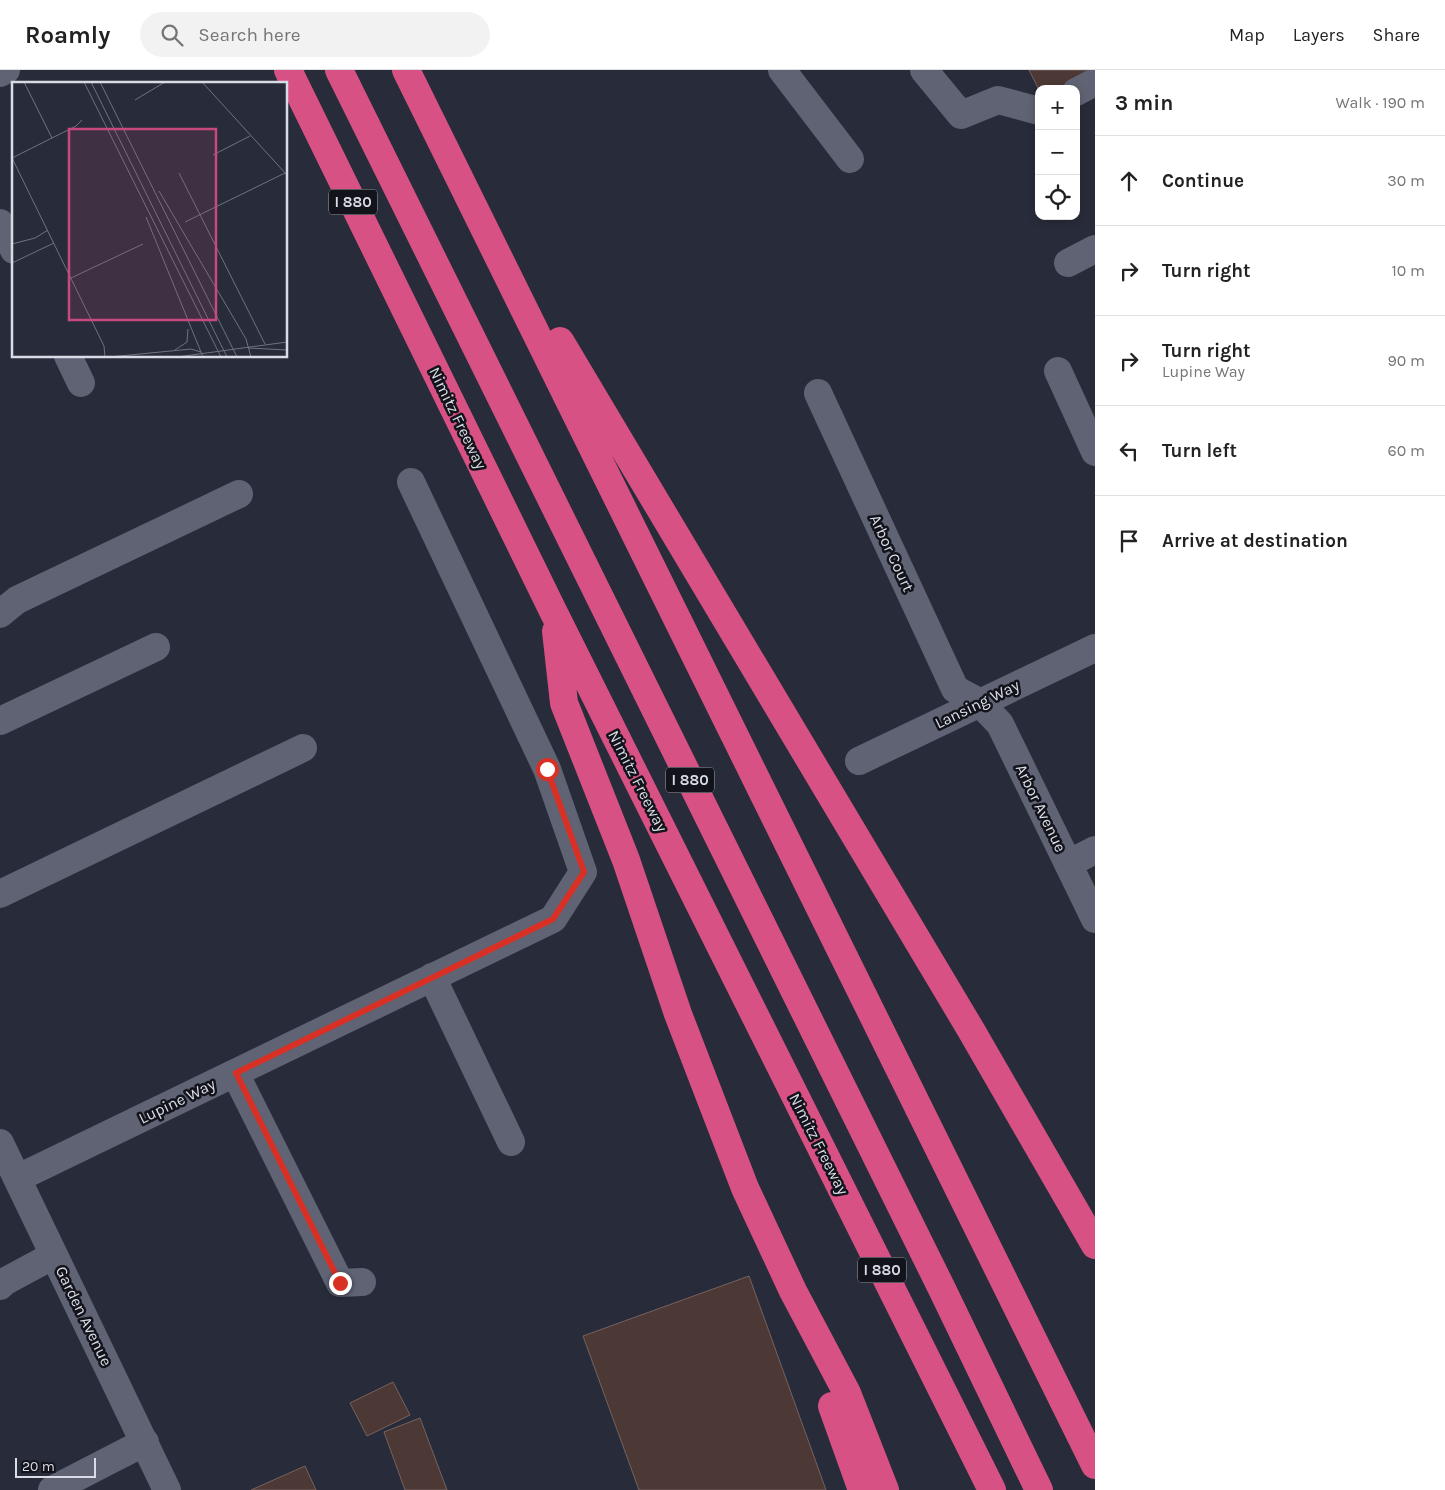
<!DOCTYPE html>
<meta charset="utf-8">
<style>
:root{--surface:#fff;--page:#f2f2f2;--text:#222;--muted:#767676;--line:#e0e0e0}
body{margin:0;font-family:Karla,sans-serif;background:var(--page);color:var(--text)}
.controls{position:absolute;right:15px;top:15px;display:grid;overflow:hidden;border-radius:10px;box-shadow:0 2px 8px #0003}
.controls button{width:45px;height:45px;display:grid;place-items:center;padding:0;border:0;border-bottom:1px solid var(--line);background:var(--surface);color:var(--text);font:25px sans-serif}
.scale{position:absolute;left:15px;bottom:12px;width:81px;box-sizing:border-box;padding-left:5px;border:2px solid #d9dce6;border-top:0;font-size:14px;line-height:18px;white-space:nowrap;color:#d9dce6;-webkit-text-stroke:4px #13141b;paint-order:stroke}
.stop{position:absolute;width:15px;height:15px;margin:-11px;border:4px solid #d93025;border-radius:50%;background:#fff}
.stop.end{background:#d93025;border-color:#fff;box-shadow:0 1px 5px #0008}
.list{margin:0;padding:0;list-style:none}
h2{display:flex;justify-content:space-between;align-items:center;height:65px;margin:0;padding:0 20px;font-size:21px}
h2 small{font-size:16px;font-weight:400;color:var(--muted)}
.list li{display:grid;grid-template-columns:32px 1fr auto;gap:15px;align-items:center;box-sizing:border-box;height:90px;padding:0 20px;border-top:1px solid var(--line)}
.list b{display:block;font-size:19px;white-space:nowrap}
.list p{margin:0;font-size:16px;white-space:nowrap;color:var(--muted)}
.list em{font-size:16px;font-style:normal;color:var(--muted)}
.icon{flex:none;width:28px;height:28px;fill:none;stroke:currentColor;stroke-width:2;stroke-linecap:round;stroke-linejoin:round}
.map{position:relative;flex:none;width:1095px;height:1420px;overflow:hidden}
header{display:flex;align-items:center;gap:30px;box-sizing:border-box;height:70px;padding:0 25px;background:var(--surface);border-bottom:1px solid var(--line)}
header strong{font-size:24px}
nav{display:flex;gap:28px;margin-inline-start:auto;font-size:18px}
.search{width:350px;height:45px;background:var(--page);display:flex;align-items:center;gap:12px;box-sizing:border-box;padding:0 18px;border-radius:28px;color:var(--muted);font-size:19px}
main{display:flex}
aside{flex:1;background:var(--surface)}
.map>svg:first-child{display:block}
.building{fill:#4c3936;stroke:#77625f}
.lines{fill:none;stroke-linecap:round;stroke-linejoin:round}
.minor{stroke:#5f6374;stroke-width:28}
.highway{stroke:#d85184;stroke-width:28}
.route{stroke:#d93025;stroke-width:6}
.labels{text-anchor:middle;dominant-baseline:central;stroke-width:5;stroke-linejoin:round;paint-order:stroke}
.shield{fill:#13141b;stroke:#9ea0a9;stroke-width:1}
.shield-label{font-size:15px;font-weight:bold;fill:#d9dce6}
.street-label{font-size:16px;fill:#d9dce6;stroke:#13141b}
.inset-road{fill:none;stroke:#6f727f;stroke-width:1}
.view{fill:#c8497e;fill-opacity:0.15;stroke:#c8497e;stroke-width:2.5}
.inset-edge{fill:none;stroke:#d9dce6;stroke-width:2.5}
</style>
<header>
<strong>Roamly</strong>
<div class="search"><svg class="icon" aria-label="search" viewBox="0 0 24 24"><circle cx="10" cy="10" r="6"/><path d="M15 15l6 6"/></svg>Search here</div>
<nav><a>Map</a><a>Layers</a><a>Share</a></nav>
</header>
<main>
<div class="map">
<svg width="1095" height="1420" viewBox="0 0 1095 1420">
<rect width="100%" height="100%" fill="#282c3a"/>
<path class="building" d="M 1029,0 L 1095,0 L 1060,19 L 1039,19 L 1039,20 Z
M 749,1206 L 826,1420 L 639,1420 L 583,1266 Z
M 393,1312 L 410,1345 L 367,1366 L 350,1333 Z
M 420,1348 L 447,1420 L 405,1420 L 384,1362 Z
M 305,1396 L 316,1420 L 251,1420 Z"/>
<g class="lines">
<path class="minor" d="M 782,0 L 850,89
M 924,0 L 961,45 L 998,30 L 1039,41
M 0,3 L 6,0
M 1076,22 L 1095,12
M 0,153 L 14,180
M 1068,193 L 1095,179
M 68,286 L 81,313
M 1058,301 L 1095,382
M 818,323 L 955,619 L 979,632 L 1000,654 L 1095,849
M 0,544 L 17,530 L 239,424
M 0,651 L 156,577
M 859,691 L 1095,578
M 1068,794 L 1095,780
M 0,824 L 303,678
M 432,907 L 511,1072
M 235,1003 L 340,1213 L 362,1212
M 0,1073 L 167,1420
M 18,1108 L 553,849 L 583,802 L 547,699 L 411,412
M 0,1216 L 4,1212 L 54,1185
M 52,1420 L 145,1372"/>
<path class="highway" d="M 288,0 L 554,543 L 992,1420
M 339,0 L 942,1219 L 1039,1420
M 406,0 L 1095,1395
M 560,271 L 971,960 L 1095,1175
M 556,561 L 564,633 L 626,790 L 678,944 L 745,1118 L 793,1221 L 847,1323 L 885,1420
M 832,1336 L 862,1420"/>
</g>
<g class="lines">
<path class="route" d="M 340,1213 L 236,1003 L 553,849 L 584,802 L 547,699"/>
</g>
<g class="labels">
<g class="shield">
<rect x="329" y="119.5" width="48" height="25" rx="4"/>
<rect x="666" y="697.5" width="48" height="25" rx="4"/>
<rect x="858" y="1187.5" width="48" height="25" rx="4"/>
</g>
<g class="shield-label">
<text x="353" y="132">I 880</text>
<text x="690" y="710">I 880</text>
<text x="882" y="1200">I 880</text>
</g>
<g class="street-label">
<text transform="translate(458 348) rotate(64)">Nimitz Freeway</text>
<text transform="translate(892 483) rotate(65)">Arbor Court</text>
<text transform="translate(977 634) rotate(-26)">Lansing Way</text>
<text transform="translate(638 711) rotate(63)">Nimitz Freeway</text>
<text transform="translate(1041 738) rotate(64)">Arbor Avenue</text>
<text transform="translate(177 1031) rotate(-26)">Lupine Way</text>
<text transform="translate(819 1074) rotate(63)">Nimitz Freeway</text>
<text transform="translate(84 1246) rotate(64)">Garden Avenue</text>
</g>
</g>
<g transform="translate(12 12)">
<rect width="275" height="275" fill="#282c3a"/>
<path class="inset-road" d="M 12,0 L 40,56M 72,0 L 209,275M 79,0 L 215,275M 88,0 L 225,275M 190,0 L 275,93M 123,18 L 153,0M 201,73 L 238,54M 0,76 L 92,264 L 93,275M 0,76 L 64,44 L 70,38M 167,91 L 253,262M 147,109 L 234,257 L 239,275M 134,135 L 191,275M 173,140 L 273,91M 0,162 L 23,156 L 36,148M 0,181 L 42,161M 59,196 L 131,162M 236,266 L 275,268M 163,268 L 175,260 L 176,247M 97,275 L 179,267 L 189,270M 165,275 L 275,260"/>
<path class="view" d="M 57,47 L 204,47 L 204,238 L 57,238 Z"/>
<rect width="275" height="275" class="inset-edge"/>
</g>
</svg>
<div class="controls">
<button>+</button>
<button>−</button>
<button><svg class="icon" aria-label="locate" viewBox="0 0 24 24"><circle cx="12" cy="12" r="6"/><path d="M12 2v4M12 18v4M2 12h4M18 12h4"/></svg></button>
</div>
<div class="scale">20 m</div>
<div class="stop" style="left:547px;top:699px"></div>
<div class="stop end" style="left:340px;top:1213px"></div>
</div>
<aside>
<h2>3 min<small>Walk · 190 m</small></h2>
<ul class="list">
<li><svg class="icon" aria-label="ahead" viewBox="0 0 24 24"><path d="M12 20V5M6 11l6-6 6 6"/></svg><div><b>Continue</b></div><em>30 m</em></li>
<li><svg class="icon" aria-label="right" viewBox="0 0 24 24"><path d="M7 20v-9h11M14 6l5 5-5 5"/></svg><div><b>Turn right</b></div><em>10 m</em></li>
<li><svg class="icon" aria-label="right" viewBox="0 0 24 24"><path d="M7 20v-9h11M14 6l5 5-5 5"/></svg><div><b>Turn right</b><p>Lupine Way</p></div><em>90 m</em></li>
<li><svg class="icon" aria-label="left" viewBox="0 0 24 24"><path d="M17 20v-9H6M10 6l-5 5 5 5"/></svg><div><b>Turn left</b></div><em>60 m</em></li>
<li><svg class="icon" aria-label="arrive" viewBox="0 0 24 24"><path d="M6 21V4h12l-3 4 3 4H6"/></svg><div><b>Arrive at destination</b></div></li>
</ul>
</aside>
</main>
